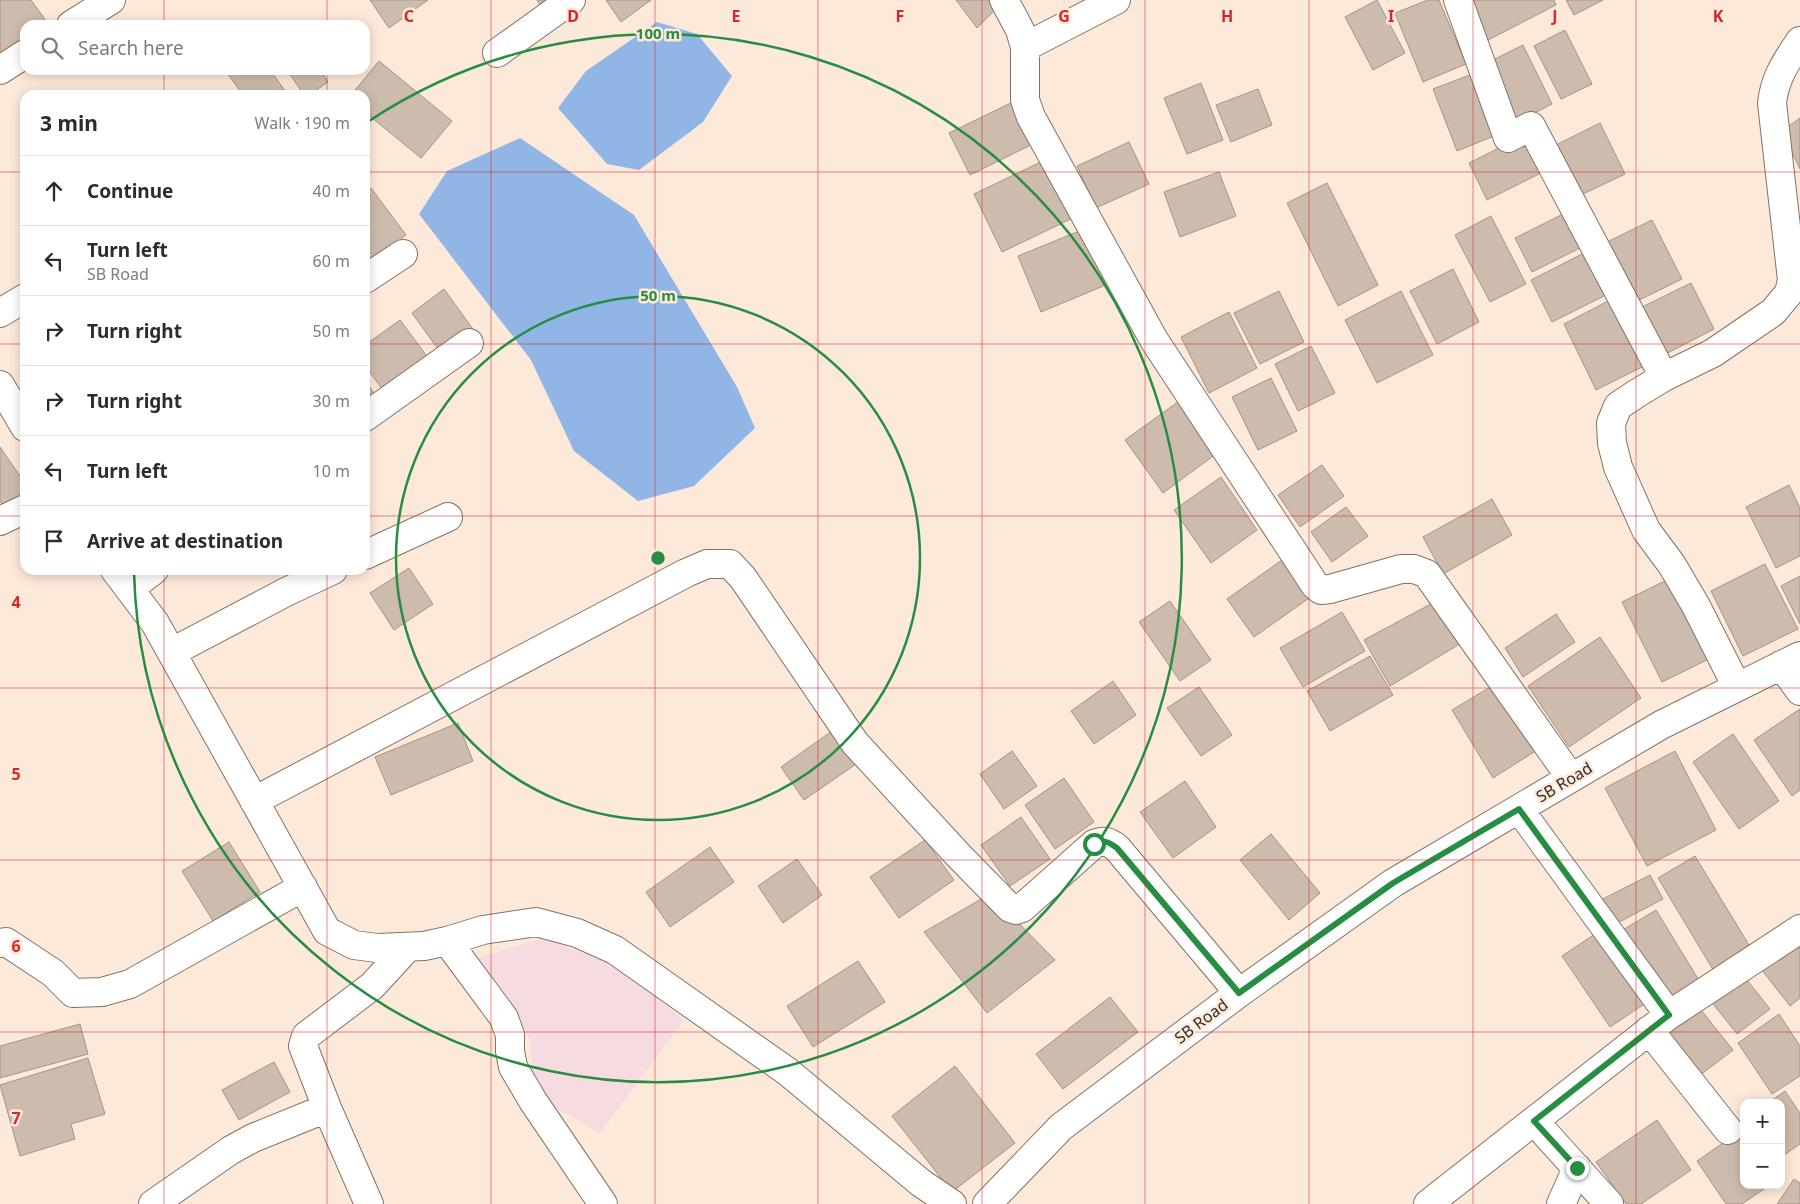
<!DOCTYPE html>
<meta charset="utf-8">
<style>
:root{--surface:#fff;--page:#f2f2f3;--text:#2b2b33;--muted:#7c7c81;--line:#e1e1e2}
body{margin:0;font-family:"Noto Sans",sans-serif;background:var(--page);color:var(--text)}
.controls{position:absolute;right:15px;bottom:15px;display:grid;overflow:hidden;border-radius:10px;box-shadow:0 2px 12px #0003}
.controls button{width:45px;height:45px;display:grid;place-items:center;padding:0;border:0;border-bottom:1px solid var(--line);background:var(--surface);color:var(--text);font:25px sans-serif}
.stop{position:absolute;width:15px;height:15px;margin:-11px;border:4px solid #268d43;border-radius:50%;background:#fff}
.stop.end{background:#268d43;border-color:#fff;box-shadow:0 1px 5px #0008}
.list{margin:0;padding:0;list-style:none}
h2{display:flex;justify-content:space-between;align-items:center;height:65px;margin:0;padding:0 20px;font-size:21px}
h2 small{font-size:16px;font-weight:400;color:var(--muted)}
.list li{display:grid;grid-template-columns:32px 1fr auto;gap:15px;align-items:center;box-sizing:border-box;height:70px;padding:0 20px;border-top:1px solid var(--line)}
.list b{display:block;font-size:19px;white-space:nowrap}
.list p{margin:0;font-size:16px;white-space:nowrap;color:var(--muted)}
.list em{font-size:16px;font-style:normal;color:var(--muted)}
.icon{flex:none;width:28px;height:28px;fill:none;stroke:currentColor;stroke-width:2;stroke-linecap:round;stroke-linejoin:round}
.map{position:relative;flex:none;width:1800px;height:1204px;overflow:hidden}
.search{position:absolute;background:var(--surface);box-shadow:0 2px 12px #0003;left:20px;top:20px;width:350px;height:55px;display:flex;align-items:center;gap:12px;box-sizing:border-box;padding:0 18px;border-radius:15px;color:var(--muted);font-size:19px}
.panel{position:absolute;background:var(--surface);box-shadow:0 2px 12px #0003;left:20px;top:90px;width:350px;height:485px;border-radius:15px}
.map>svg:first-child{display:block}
.industrial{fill:#f6dbe1}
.water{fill:#91b5e5}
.building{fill:#cdbcad;stroke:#a59485}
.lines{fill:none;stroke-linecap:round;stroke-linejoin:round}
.minor-casing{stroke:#837365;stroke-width:30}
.minor{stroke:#fff;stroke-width:28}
.route{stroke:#268d43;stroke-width:6}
.grid{fill:none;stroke:#d62828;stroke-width:1;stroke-opacity:0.55}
.ring{fill:none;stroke:#268d43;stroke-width:2.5}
.labels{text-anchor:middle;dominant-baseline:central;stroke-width:5;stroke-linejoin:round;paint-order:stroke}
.street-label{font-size:16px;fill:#332c27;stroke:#fce9da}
.grid-label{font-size:16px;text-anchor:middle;font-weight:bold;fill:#d62828;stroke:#fce9da;stroke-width:5;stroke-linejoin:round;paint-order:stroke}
.centre{fill:#268d43;stroke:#fce9da;stroke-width:2.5}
.ring-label{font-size:15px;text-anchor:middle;font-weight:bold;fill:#268d43;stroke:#fce9da;stroke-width:5;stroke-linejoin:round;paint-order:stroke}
</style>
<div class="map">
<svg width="1800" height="1204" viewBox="0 0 1800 1204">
<rect width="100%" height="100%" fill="#fce9da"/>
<path class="industrial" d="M 543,938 L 619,967 L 684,1020 L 600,1133 L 534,1096 L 530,1039 L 474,959 Z"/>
<path class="water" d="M 657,22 L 697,34 L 732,76 L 703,122 L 639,170 L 607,164 L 558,108 L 586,71 Z
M 520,138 L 634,215 L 737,387 L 755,428 L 694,486 L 638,501 L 574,451 L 531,360 L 419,214 L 447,171 Z"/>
<path class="building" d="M 0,0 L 31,0 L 49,25 L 25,25 L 25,49 L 0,62 Z
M 370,0 L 428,0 L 389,28 Z
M 537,0 L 550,0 L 542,7 Z
M 606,0 L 651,0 L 621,22 Z
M 956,0 L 999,0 L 1001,4 L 977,28 Z
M 1377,0 L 1405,53 L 1373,70 L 1345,17 Z
M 1428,0 L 1439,0 L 1466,64 L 1423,82 L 1395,13 Z
M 1468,0 L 1554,0 L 1556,5 L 1488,40 Z
M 1566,0 L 1603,0 L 1574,15 Z
M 1565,30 L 1592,84 L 1561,99 L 1534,46 Z
M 1523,45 L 1552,104 L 1515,123 L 1485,64 Z
M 379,61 L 452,121 L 421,158 L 365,112 L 365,95 L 351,95 Z
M 225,70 L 270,70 L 288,95 L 243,95 Z
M 287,70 L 320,70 L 328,82 L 309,95 L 304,95 Z
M 1475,73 L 1499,134 L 1457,151 L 1433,89 Z
M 1201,83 L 1223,140 L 1187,154 L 1164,98 Z
M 1258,89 L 1272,125 L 1231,142 L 1216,105 Z
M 1015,101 L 1035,143 L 970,175 L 949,133 Z
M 1800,118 L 1800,169 L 1782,131 Z
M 1600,123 L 1625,174 L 1581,195 L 1556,145 Z
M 1527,134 L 1545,171 L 1487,200 L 1469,163 Z
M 1129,142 L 1149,184 L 1096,208 L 1077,166 Z
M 1049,158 L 1077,216 L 1002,252 L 974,194 Z
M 1219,172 L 1236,216 L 1180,237 L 1164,192 Z
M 1327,183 L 1378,285 L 1338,306 L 1287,203 Z
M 371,188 L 406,235 L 371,262 L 365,254 L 365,192 Z
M 1567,212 L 1584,246 L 1532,272 L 1515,238 Z
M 1491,216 L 1526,284 L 1490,302 L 1455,235 Z
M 1652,220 L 1682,279 L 1629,305 L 1599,246 Z
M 1089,227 L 1113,282 L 1041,312 L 1018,256 Z
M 1590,250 L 1612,292 L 1552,322 L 1531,280 Z
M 1453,269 L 1479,322 L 1437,344 L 1410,291 Z
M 1691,283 L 1714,329 L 1660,357 L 1636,310 Z
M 444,289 L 475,332 L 443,356 L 412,313 Z
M 1279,291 L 1304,342 L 1260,364 L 1234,313 Z
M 1401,291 L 1433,355 L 1377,383 L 1345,320 Z
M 1616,297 L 1648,364 L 1596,390 L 1564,324 Z
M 1229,312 L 1257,368 L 1209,393 L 1181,337 Z
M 400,320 L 432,363 L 387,396 L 365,365 L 365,345 Z
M 1311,346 L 1335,393 L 1298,411 L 1275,364 Z
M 1271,378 L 1297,431 L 1258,450 L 1232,397 Z
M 365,380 L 373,392 L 365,398 Z
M 1182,399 L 1220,451 L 1163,493 L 1125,440 Z
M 0,447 L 25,483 L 25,495 L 5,509 L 0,501 Z
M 1322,465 L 1344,496 L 1300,527 L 1278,495 Z
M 1221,477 L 1257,530 L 1211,563 L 1174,510 Z
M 1789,485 L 1800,508 L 1800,556 L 1776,568 L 1746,507 Z
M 1492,499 L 1512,535 L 1443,574 L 1423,537 Z
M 1346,507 L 1368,536 L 1332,562 L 1311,532 Z
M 1282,560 L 1308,599 L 1254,637 L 1227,599 Z
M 1765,564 L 1798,629 L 1743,656 L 1711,591 Z
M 409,568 L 433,604 L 394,630 L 370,593 Z
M 1675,576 L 1715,656 L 1662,682 L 1622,602 Z
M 1800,576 L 1800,624 L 1781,586 Z
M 1440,599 L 1468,639 L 1390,686 L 1364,640 Z
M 1170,601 L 1211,660 L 1180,681 L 1139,622 Z
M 1342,612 L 1365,651 L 1303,687 L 1280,648 Z
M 1556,614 L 1575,642 L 1523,677 L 1505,648 Z
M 1600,637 L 1641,698 L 1569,747 L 1528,686 Z
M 1370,656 L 1393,695 L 1330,731 L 1307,691 Z
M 1502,680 L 1542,747 L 1493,778 L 1452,710 Z
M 1113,681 L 1136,715 L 1094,744 L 1071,711 Z
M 1199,687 L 1232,735 L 1201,756 L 1167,708 Z
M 1800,709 L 1800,790 L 1792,796 L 1754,740 Z
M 458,723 L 473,761 L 391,795 L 375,757 Z
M 835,729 L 859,762 L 804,800 L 781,767 Z
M 1733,734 L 1779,801 L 1739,829 L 1693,762 Z
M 1012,751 L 1037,786 L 1004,809 L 980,774 Z
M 1675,751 L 1716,830 L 1647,866 L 1605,788 Z
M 1064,778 L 1094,822 L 1055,849 L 1025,805 Z
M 1185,781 L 1216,827 L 1173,858 L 1140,812 Z
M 1021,817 L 1050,859 L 1010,886 L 981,845 Z
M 1271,834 L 1320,893 L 1289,920 L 1240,860 Z
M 925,840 L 954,880 L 899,918 L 870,877 Z
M 229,842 L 260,892 L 213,921 L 182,871 Z
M 710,847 L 734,882 L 670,927 L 646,892 Z
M 1695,856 L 1752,950 L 1715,973 L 1658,878 Z
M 797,859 L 822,895 L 783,923 L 758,886 Z
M 1650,875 L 1663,899 L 1610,927 L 1597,902 Z
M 990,894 L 1055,960 L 987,1013 L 924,932 Z
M 1656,910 L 1700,982 L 1665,1004 L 1621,931 Z
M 1601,930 L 1649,1001 L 1610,1027 L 1562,956 Z
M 1800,940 L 1800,998 L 1790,1006 L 1761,969 Z
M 858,961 L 885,1002 L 813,1047 L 787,1006 Z
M 1739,970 L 1770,1009 L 1737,1034 L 1706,995 Z
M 1110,997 L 1138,1032 L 1063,1089 L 1036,1054 Z
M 1697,1005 L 1733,1050 L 1699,1076 L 1664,1032 Z
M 1779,1014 L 1800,1046 L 1800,1076 L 1772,1094 L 1738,1043 Z
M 80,1024 L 88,1054 L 0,1078 L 0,1046 Z
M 88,1058 L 105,1114 L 71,1124 L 75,1139 L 20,1156 L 0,1085 Z
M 274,1062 L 290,1092 L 239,1120 L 222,1090 Z
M 955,1066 L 1015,1143 L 952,1192 L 892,1116 Z
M 1785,1091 L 1800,1113 L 1800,1144 L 1781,1157 L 1781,1103 L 1768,1103 Z
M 1657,1120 L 1691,1170 L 1641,1204 L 1626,1204 L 1596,1162 Z
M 1736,1134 L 1744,1145 L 1744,1185 L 1770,1185 L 1742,1204 L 1726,1204 L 1697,1161 Z
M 1794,1179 L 1800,1183 L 1800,1204 L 1777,1204 Z"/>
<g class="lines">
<defs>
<path id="minor" d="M 1004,0 L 1020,30 L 1025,47 L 1025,100 L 1031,117 L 1154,340 L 1315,585 L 1321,590 L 1330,589 L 1401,569 L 1414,569 L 1427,574 L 1571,778
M 1458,0 L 1508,138 L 1531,126 L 1664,377
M 71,25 L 111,0
M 1025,47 L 1116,0
M 497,53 L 571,0
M 0,70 L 25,54
M 365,279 L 403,254
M 0,313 L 25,298
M 0,385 L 25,427
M 365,417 L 469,343
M 0,521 L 25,509
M 365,555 L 448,517
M 115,570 L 155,623 L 327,931 L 354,945 L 377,948 L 424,946 L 447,941 L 483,930 L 536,922 L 577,933 L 615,950 L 788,1072 L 921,1183 L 952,1204
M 129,589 L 154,570
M 172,652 L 286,592 L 333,570
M 1781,665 L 1800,691
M 1737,687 L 1696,606 L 1672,565 L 1646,530 L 1618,467 L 1612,443 L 1611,423 L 1618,406 L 1636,394 L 1664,377 L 1713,353 L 1773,312 L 1789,293 L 1792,280 L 1772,103 C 1775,77 1786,62 1800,41
M 254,801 L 686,573 L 707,564 L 730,564 L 743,578 L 855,743 L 959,856 L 1010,908 L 1016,910 L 1022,908 L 1094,844 C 1103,840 1108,841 1117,848 L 1239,993
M 1519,809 L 1669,1015
M 447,941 L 504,1018 L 510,1035 L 510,1051 L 513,1067 L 533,1101 L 603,1204
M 0,943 L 6,942 L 53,973 L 73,993 L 102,992 L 130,984 L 303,887
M 1649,1030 L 1728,1130
M 1534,1121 L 1609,1204
M 153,1204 L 231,1150 L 253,1138 L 327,1108
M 369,1204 L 327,1108 L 303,1046 L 306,1036 L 372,986 L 408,947
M 987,1204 L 1061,1127 L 1239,993 L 1393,883 L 1661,725 L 1800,656
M 1428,1204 L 1669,1015 L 1800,929
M 1561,1204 L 1577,1168"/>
</defs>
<use href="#minor" class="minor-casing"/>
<use href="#minor" class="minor"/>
</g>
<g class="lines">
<path class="route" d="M 1094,844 C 1103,840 1108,841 1117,848 L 1239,993 L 1393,883 L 1519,809 L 1669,1015 L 1534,1121 L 1577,1168"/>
</g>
<path class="grid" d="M 164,0 L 164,25M 327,0 L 327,25M 491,0 L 491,1204M 655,0 L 655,1204M 818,0 L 818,1204M 982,0 L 982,1204M 1145,0 L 1145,1204M 1309,0 L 1309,1204M 1473,0 L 1473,1204M 1636,0 L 1636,1204M 164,70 L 164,95M 327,70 L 327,95M 0,172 L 25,172M 365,172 L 1800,172M 0,344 L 25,344M 365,344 L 1800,344M 0,516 L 25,516M 365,516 L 1800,516M 164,570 L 164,1204M 327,570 L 327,1204M 0,688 L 1800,688M 0,860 L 1800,860M 0,1032 L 1800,1032"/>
<g class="ring">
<circle cx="658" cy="558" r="262"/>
<path d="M369 121A524 524 0 1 1 134 572"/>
</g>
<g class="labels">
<g class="street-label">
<text transform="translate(1564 782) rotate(-31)">SB Road</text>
<text transform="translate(1201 1021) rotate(-37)">SB Road</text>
</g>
</g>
<g class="grid-label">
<text x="409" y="22">C</text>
<text x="573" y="22">D</text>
<text x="736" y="22">E</text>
<text x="900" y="22">F</text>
<text x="1064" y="22">G</text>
<text x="1227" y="22">H</text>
<text x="1391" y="22">I</text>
<text x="1555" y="22">J</text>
<text x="1718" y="22">K</text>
<text x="16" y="608">4</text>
<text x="16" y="780">5</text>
<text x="16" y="952">6</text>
<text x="16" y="1124">7</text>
</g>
<circle cx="658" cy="558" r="8" class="centre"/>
<g class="ring-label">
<text x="658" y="39">100 m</text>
<text x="658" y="301">50 m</text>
</g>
</svg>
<div class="controls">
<button>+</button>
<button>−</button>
</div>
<div class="stop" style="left:1094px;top:844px"></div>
<div class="stop end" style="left:1577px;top:1168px"></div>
<div class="search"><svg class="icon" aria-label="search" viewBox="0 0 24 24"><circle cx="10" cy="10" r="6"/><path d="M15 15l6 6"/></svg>Search here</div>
<section class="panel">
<h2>3 min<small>Walk · 190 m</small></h2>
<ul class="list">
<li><svg class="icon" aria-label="ahead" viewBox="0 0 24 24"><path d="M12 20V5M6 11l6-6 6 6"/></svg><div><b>Continue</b></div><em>40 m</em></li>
<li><svg class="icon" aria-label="left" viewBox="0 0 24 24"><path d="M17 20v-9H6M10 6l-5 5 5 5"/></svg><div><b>Turn left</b><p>SB Road</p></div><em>60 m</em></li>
<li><svg class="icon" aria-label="right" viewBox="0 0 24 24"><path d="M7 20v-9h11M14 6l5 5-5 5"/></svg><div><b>Turn right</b></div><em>50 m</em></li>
<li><svg class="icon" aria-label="right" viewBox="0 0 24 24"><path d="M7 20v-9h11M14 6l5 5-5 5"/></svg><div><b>Turn right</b></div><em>30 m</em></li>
<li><svg class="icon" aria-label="left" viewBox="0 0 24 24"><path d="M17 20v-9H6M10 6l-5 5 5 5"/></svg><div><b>Turn left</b></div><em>10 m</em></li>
<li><svg class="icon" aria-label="arrive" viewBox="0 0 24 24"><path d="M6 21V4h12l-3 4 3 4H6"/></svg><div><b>Arrive at destination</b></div></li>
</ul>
</section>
</div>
